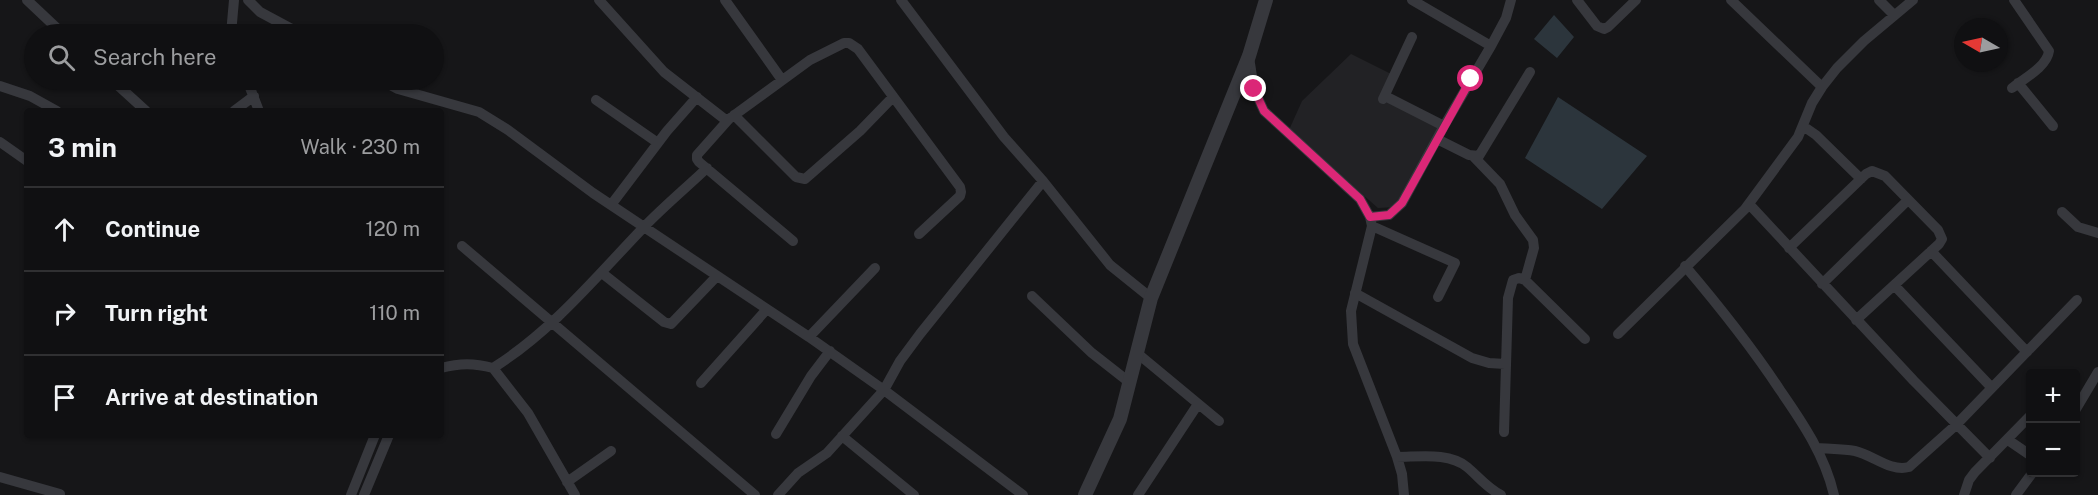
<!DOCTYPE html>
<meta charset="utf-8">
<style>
:root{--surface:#101012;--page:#19191b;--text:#f1f3f6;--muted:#9c9d9f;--line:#303032}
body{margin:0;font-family:"Public Sans",sans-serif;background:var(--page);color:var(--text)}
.controls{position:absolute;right:18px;bottom:18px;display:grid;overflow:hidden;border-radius:6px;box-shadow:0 2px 4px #0004}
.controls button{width:54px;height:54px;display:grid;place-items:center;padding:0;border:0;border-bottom:2px solid var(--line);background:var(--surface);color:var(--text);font:30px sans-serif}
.compass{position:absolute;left:1954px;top:18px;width:54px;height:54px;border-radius:50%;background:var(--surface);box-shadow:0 2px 4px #0004;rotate:279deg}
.stop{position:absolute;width:18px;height:18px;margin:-14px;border:4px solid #db2777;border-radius:50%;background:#fff}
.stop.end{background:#db2777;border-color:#fff;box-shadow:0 2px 6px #0008}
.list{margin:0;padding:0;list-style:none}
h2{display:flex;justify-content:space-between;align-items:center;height:78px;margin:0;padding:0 24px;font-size:26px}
h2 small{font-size:20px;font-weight:400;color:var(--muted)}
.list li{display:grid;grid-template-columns:39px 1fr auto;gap:18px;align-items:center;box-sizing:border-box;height:84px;padding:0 24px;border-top:2px solid var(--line)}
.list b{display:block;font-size:22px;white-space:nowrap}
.list em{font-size:20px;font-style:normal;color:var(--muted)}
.icon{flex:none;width:33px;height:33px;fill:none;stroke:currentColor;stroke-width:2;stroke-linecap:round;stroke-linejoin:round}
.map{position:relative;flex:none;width:2098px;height:495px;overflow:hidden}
.search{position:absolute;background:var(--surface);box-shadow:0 2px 4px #0004;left:24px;top:24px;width:420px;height:66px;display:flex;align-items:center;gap:15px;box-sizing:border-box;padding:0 21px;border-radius:33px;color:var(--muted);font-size:22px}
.panel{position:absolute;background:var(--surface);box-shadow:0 2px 4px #0004;left:24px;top:108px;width:420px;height:330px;border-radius:6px}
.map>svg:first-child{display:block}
.built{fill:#222225}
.water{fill:#2c353c}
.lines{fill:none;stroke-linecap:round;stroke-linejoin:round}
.minor{stroke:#37383d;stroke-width:10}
.tertiary{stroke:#37383d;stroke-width:14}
.route{stroke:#db2777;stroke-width:8}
</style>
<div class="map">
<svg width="2098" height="495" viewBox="0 0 2098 495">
<rect width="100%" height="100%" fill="#161618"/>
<path class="built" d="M 1351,54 L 1395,76 L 1386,98 L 1440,127 L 1395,207 L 1378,208 L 1289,130 L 1302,101 Z"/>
<path class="water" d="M 1554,15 L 1574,37 L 1557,58 L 1534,39 Z
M 1558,97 L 1647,156 L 1602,209 L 1525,158 Z"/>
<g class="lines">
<path class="minor" d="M 27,0 L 63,34
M 248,0 L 260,12 L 301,34
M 599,0 L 664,72 L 727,121
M 725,0 L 782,80
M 901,0 L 1004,137 L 1043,181 L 1110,265 L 1151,298
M 1412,0 L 1491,46
M 1577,0 L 1597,26 L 1604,29 L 1608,27 L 1636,0
M 1731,0 L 1822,87
M 1879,0 L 1894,15
M 231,34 L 234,0
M 1249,57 L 1254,89 L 1264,111 L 1360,199 L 1370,217 L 1372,226 L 1351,311 L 1353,344 L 1397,457 L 1402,474 L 1404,495
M 112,80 L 146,111
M 247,80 L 259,111
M 381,80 L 398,89 L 479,112 L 508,130 L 593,193 L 809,337 L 884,390 L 1023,495
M 2018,83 L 2053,126
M 0,86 L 30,96 L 57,111
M 2012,88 C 2023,79 2047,67 2049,51 L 2014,0
M 1385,96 L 1444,126
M 1383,99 L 1412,37
M 596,100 L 658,143
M 234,111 L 254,96
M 734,115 L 796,177 L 805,179 L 860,131 L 893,97
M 1803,126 L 1816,135 L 1861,179
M 1437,139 L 1469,155 L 1479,156 L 1530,72
M 0,142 L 27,161
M 1474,157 L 1500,184 L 1515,215 L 1533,240 L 1534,248 L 1525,280
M 1749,204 L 1914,381 L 1990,458
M 611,205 L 667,131 L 697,97
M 2062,212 L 2078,227 L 2098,233
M 1370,217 L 1389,215 L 1402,203 L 1444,126 L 1491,46 L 1506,18 L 1511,0
M 1372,226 L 1455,263 L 1438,297
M 793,241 L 699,162 L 697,159 L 697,155 L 729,119 L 810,60 L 844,43 L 849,43 L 858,49 L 960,187 L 961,192 L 960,196 L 919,234
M 462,246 L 755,495
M 1789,248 L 1866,174 L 1872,171 L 1885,176 L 1938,230 L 1942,239 L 1939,244 L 1856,320
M 1931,251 L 2027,352
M 1685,266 C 1719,306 1751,346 1780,390 C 1803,423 1825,456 1834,495
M 602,273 L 664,322 L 671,324 L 717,276
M 1822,284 L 1908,200
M 1894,285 L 1992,388
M 1355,293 L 1472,358 L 1489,363 L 1505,364
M 1032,296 L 1092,353 L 1129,382
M 1618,334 L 1745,209 L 1798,137 L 1812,103 L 1822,87 L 1837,68 L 1864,41 L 1913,0
M 809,337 L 875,268
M 1137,353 L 1219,421
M 441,368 C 460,363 474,363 493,368 C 552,331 595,278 643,228 C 663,207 686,188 707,168
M 493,368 L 528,413 L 575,495
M 701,383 L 767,309
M 2076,409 L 2098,372
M 1504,432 L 1508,298 L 1513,280 L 1519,278 L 1525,280 L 1585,339
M 776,434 L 811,376 L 830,351
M 842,436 L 914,495
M 2008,440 L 2030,455
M 1818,448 C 1830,449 1843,449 1855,451 C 1873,455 1890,472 1909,467 L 1956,425 L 2077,300
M 1397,457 C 1419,457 1449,452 1467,467 C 1479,477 1487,488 1501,495
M 0,477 L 60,494
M 567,482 L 611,451
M 351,495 L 375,435
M 364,495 L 389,435
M 778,495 L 798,473 L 827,453 L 884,390 L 900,361 L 920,334 L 1043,181
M 1138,495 L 1198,404
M 1964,495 L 1969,480 L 1975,472 L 2030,416
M 2016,495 L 2033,472"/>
<path class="tertiary" d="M 1085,495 L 1120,419 L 1151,298 L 1249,56 L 1266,0"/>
</g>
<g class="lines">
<path class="route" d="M 1254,89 L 1264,111 L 1360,199 L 1370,217 L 1389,215 L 1402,203 L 1471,79"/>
</g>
</svg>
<div class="controls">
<button>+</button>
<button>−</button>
</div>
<svg class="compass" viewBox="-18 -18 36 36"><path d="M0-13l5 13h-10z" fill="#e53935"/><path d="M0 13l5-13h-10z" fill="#9c9d9f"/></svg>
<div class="stop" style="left:1471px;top:79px"></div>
<div class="stop end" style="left:1254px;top:89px"></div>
<div class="search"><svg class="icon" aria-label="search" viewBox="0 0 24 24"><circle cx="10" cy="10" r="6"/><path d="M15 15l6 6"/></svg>Search here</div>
<section class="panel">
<h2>3 min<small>Walk · 230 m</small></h2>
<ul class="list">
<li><svg class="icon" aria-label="ahead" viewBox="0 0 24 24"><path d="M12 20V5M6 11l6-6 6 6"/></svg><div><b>Continue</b></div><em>120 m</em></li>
<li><svg class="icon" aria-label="right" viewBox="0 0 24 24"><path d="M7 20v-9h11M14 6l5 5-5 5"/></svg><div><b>Turn right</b></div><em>110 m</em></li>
<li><svg class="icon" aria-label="arrive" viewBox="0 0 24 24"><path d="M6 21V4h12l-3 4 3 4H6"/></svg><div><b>Arrive at destination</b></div></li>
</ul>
</section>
</div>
